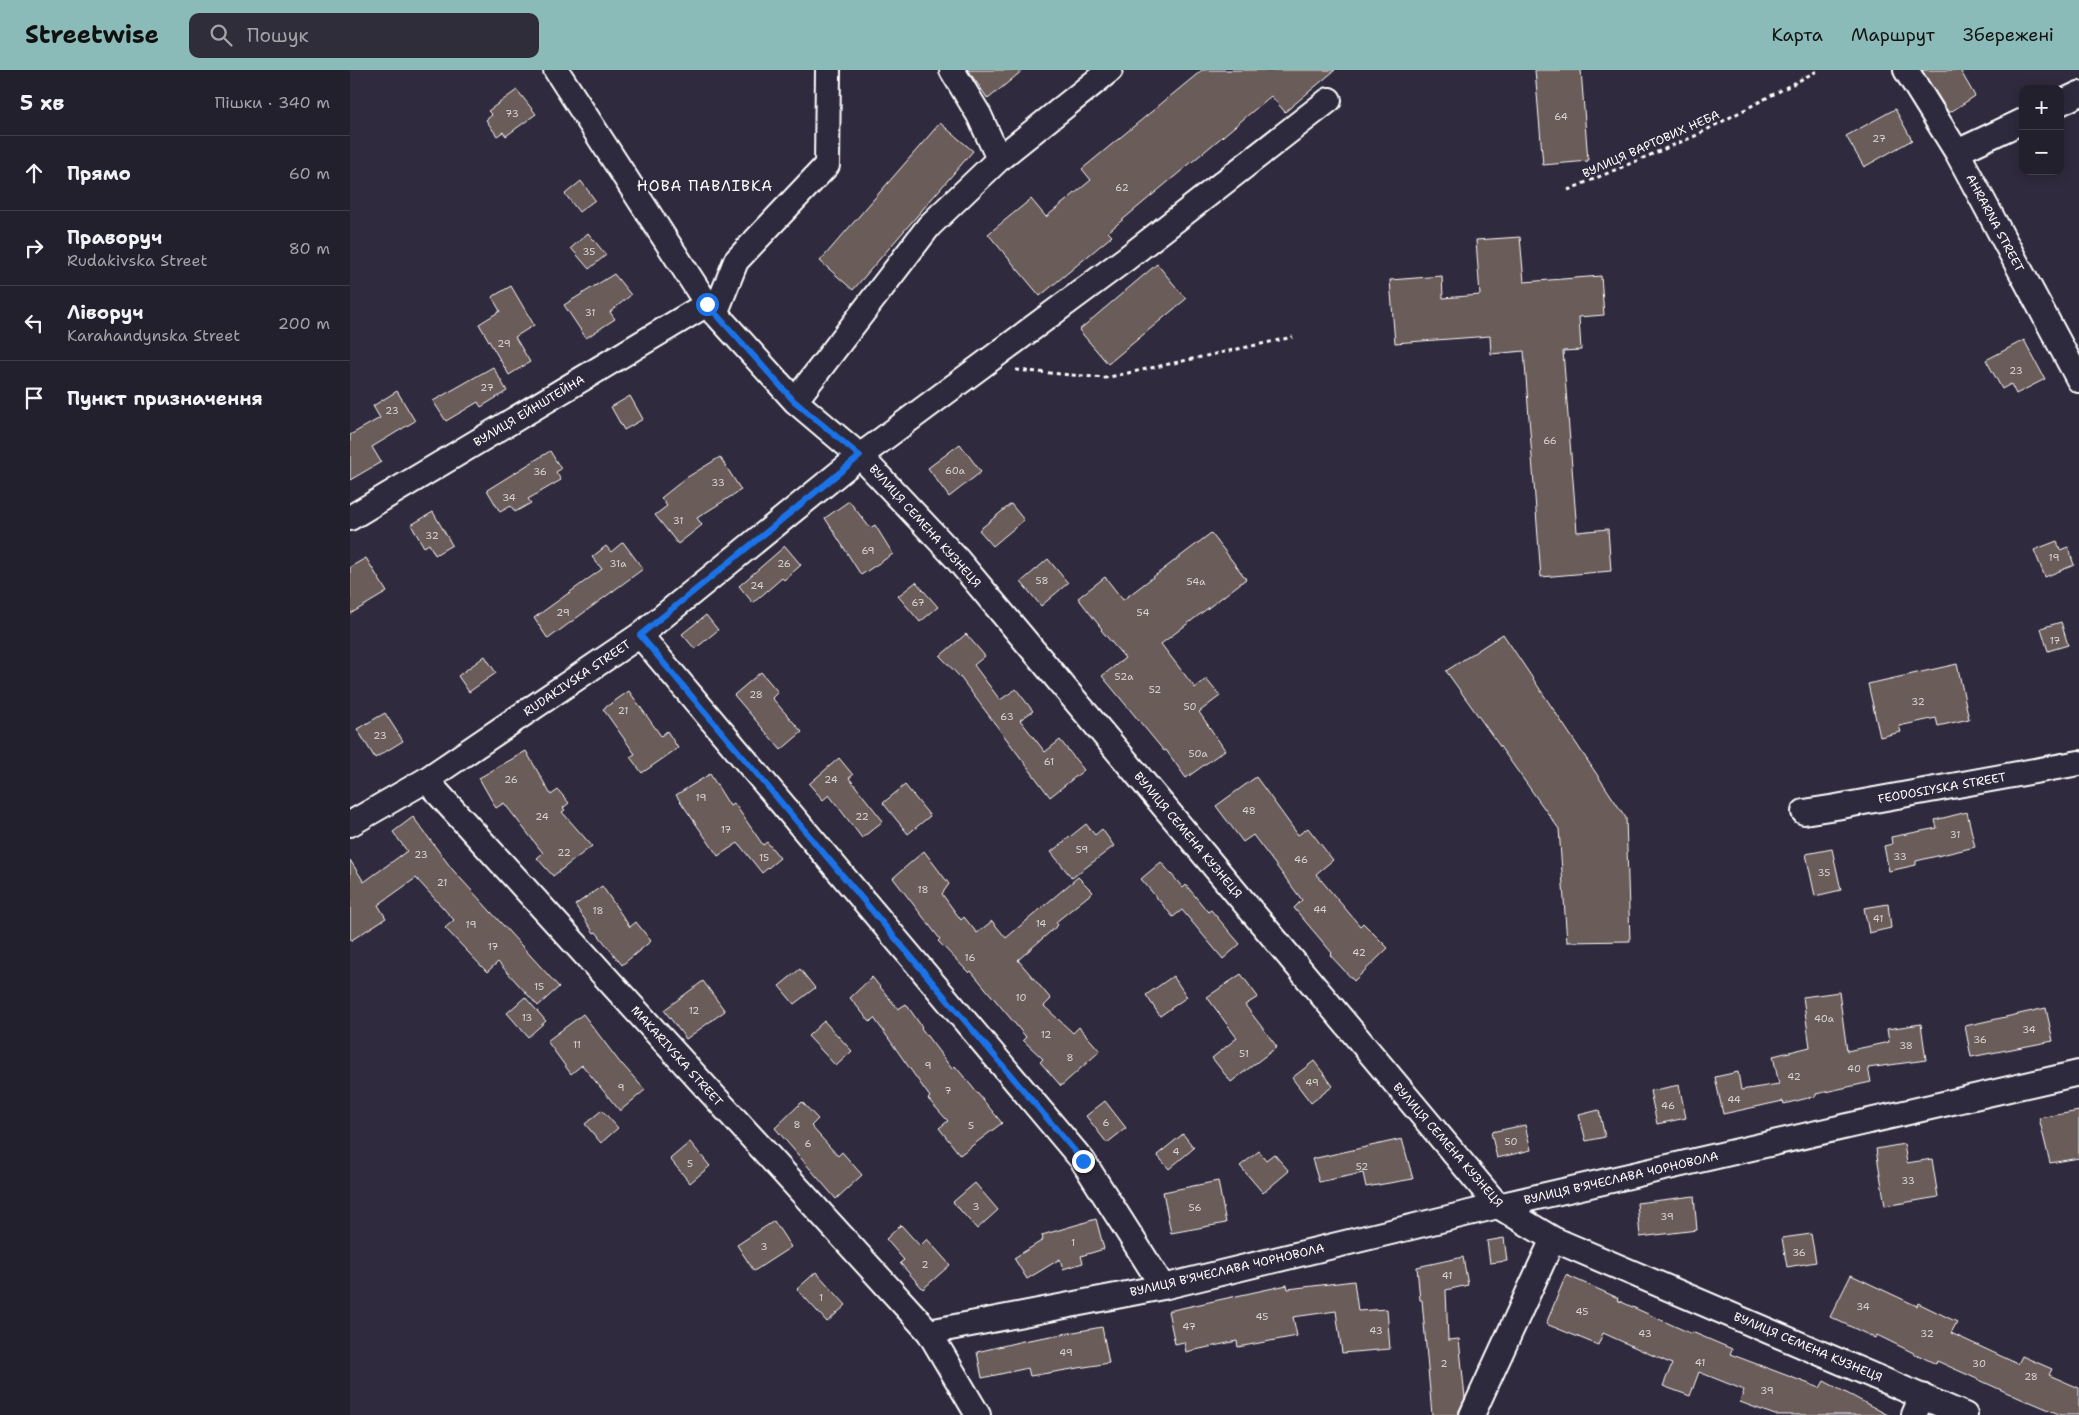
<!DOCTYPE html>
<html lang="uk">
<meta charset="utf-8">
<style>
:root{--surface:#23202e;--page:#2f2d3a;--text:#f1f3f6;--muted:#a3a3aa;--line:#403e4a;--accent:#8bbbb9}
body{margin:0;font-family:"Shantell Sans",sans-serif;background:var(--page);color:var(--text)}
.controls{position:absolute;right:15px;top:15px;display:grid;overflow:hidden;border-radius:10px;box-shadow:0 2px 12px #0003}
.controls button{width:45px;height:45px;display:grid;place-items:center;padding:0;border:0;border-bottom:1px solid var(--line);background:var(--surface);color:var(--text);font:25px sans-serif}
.stop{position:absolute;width:15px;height:15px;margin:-11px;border:4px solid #1a73e8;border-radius:50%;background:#fff}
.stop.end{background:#1a73e8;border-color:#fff;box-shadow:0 1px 5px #0008}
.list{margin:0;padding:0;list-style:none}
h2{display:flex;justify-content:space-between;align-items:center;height:65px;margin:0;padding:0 20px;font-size:21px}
h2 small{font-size:16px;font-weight:400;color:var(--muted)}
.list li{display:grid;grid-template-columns:32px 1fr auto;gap:15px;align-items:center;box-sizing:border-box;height:75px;padding:0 20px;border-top:1px solid var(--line)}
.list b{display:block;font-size:19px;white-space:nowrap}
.list p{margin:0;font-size:16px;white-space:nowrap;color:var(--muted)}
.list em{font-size:16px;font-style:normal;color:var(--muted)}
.icon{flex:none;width:28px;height:28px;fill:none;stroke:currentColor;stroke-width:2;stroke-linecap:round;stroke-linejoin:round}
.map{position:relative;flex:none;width:1729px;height:1345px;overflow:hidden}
header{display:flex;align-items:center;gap:30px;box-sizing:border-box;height:70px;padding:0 25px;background:var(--accent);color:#111}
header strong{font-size:24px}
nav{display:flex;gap:28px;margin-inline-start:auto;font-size:18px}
.search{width:350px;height:45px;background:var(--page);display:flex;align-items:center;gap:12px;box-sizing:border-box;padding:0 18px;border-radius:10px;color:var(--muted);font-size:19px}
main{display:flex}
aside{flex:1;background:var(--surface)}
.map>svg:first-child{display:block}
.building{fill:#6b5c59;stroke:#fff}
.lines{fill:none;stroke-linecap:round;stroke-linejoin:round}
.minor-casing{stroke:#fff;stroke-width:28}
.path{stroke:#fff;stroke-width:3;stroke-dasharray:4 4;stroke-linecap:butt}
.minor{stroke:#2f2a3d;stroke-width:24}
.route{stroke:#1a73e8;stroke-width:6}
.labels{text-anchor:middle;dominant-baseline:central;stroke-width:4.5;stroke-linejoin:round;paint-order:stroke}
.number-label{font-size:10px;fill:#dad6d6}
.street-label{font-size:12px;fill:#fff;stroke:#2f2a3d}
.quarter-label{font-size:15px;letter-spacing:1px;fill:#fff;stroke:#2f2a3d}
</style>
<header>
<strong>Streetwise</strong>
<div class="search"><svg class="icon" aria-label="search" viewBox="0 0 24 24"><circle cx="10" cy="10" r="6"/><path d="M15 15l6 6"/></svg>Пошук</div>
<nav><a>Карта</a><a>Маршрут</a><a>Збережені</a></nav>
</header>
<main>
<aside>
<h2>5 хв<small>Пішки · 340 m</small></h2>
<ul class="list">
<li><svg class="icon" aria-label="ahead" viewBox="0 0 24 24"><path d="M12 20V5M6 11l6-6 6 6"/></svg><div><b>Прямо</b></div><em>60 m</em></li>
<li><svg class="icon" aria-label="right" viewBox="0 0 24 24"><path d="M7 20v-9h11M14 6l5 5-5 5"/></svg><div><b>Праворуч</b><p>Rudakivska Street</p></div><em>80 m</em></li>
<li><svg class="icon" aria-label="left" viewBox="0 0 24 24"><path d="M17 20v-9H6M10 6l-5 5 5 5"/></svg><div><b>Ліворуч</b><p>Karahandynska Street</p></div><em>200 m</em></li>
<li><svg class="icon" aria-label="arrive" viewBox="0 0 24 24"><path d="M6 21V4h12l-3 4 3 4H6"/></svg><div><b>Пункт призначення</b></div></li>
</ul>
</aside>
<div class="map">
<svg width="1729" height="1345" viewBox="0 0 1729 1345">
<rect width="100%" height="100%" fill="#2f2a3d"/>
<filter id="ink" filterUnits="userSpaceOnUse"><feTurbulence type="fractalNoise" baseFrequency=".02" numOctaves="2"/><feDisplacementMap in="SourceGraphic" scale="10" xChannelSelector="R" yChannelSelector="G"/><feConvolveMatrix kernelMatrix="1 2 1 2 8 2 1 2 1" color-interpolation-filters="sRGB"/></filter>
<g filter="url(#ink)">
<path class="building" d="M 618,0 L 673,0 L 638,29 Z
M 852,0 L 985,0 L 935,42 L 921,26 L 758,162 L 762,166 L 690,226 L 638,164 L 681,129 L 696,147 L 741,110 L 732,99 Z
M 1185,0 L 1231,0 L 1238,91 L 1193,95 Z
M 1572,0 L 1610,0 L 1625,26 L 1599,43 Z
M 167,20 L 186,44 L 156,66 L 153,62 L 147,66 L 136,50 L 142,45 L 138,41 Z
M 1545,39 L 1562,70 L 1514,97 L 1496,66 Z
M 590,53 L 623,81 L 503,220 L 470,191 Z
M 231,111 L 245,130 L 229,142 L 215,124 Z
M 238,163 L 256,185 L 239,199 L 221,178 Z
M 1170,167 L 1174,212 L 1251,206 L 1254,245 L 1229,247 L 1231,280 L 1213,281 L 1227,462 L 1258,459 L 1261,501 L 1191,507 L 1174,281 L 1141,284 L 1140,266 L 1045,273 L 1040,210 L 1092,206 L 1093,228 L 1130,225 L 1126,170 Z
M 807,194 L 836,229 L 758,294 L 729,260 Z
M 264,204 L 281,225 L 260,242 L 265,249 L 236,268 L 214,235 Z
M 161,216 L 184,255 L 165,267 L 180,292 L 159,305 L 129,254 L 150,241 L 142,227 Z
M 1674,270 L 1695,309 L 1666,324 L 1661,314 L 1652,319 L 1636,290 Z
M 143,297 L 157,321 L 131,337 L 128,332 L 96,351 L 83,331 Z
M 47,321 L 65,351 L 22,377 L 31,392 L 0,410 L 0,365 L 30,348 L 23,336 Z
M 280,326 L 293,349 L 274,360 L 261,337 Z
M 610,374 L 631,402 L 599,427 L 578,398 Z
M 200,381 L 211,399 L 206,402 L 211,410 L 178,429 L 181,433 L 165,442 L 161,436 L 150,442 L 137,420 Z
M 370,387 L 391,420 L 347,448 L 352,455 L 328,474 L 305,445 L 317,436 L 311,428 L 336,408 Z
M 499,431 L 520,458 L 525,455 L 543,484 L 511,505 L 475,448 Z
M 661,434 L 674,450 L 643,476 L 629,460 Z
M 83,442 L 102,475 L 85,485 L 79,474 L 74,477 L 61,455 Z
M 861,463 L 896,509 L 811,574 L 845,618 L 856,609 L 870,626 L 849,642 L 875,680 L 836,708 L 816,680 L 814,681 L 752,606 L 775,588 L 751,560 L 752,559 L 728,528 L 755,507 L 773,530 Z
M 1707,471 L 1710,480 L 1718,477 L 1724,495 L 1695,507 L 1684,480 Z
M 273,472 L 293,499 L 198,569 L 184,548 L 252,499 L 242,487 L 256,476 L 261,482 Z
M 435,476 L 451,495 L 434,510 L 432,508 L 403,533 L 389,516 Z
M 16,488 L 37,522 L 0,544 L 0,497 Z
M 698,489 L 718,513 L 691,536 L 671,512 Z
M 566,512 L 588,537 L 570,552 L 548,526 Z
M 356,545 L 368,560 L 345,579 L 332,564 Z
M 1711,552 L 1718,575 L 1698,581 L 1691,558 Z
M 616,564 L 635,586 L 624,595 L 650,630 L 666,619 L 683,641 L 670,650 L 695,682 L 710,670 L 734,700 L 700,727 L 610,607 L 590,586 Z
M 1153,564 L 1276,748 L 1280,871 L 1217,872 L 1209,759 L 1096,601 Z
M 135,586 L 146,603 L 119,622 L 108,606 Z
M 1607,594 L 1619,649 L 1588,656 L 1586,648 L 1549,656 L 1551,662 L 1530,667 L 1518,614 Z
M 411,602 L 428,622 L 422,628 L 452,662 L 431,680 L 384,625 Z
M 279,621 L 311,666 L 317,661 L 328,678 L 292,703 L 280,687 L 285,684 L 253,639 Z
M 35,643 L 53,671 L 25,688 L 7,659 Z
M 176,681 L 201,725 L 208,720 L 219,733 L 213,738 L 215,740 L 212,742 L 242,776 L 203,806 L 187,788 L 193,783 L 154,733 L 146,738 L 129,708 Z
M 489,688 L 503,705 L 499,708 L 533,751 L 512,768 L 479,725 L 473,730 L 459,714 Z
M 360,704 L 380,736 L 384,733 L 413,775 L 417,772 L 430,788 L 412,803 L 388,773 L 368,786 L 326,725 Z
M 906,707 L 948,765 L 958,758 L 983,790 L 966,804 L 1010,856 L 1013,853 L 1038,878 L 1004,911 L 980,885 L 982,883 L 944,838 L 952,830 L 903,765 L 893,772 L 866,736 Z
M 555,715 L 580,746 L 558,764 L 533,733 Z
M 1617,742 L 1625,777 L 1566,791 L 1566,795 L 1539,801 L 1534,776 L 1542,774 L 1541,767 L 1587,758 L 1585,750 Z
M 63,747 L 102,799 L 209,917 L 188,936 L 148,892 L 137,902 L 95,858 L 104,850 L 66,808 L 28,835 L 36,848 L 0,871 L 0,790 L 14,812 L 57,781 L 43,762 Z
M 736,754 L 745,765 L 752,759 L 764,776 L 722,808 L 701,782 Z
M 1482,779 L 1491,820 L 1465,826 L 1456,784 Z
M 574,781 L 599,814 L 592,824 L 611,850 L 614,847 L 627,863 L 642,851 L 656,868 L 728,807 L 743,822 L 706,852 L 708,855 L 668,890 L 701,929 L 694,936 L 723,963 L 729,957 L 750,981 L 711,1016 L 690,992 L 693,989 L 673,970 L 676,967 L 621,901 L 619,903 L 588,871 L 590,869 L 543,808 Z
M 811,792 L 833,818 L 836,815 L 858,842 L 861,840 L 890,874 L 873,889 L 832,840 L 823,847 L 791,809 Z
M 252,816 L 280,857 L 286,852 L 301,871 L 272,895 L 246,862 L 244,863 L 225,835 Z
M 1538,834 L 1541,858 L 1519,863 L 1514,838 Z
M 450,899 L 465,918 L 444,934 L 429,916 Z
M 891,904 L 908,927 L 895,935 L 927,977 L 881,1012 L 862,988 L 887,968 L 857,927 Z
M 823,906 L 837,927 L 810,946 L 796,925 Z
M 522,907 L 548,939 L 556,934 L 572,957 L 571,958 L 602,999 L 605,996 L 652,1053 L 610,1085 L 589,1058 L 598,1051 L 578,1029 L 580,1027 L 524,948 L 520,952 L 500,928 Z
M 353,911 L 375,941 L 336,969 L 314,940 Z
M 1489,922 L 1497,981 L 1539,972 L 1537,959 L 1571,954 L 1576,990 L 1518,998 L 1521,1012 L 1466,1024 L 1466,1026 L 1434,1034 L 1433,1031 L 1373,1044 L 1365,1007 L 1388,1002 L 1391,1020 L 1429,1014 L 1423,986 L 1460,977 L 1453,927 Z
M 175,927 L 196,951 L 178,967 L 157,943 Z
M 1696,938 L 1703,971 L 1621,987 L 1615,956 Z
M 233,944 L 271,994 L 272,994 L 295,1020 L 270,1041 L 232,995 L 221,1004 L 197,971 Z
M 474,951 L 502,981 L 486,996 L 458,966 Z
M 964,991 L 983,1016 L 961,1033 L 942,1008 Z
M 1329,1015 L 1336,1048 L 1307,1054 L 1300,1021 Z
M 755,1031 L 776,1058 L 757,1073 L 736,1046 Z
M 452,1032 L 468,1049 L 461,1056 L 488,1086 L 492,1082 L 512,1105 L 486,1129 L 425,1058 Z
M 252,1040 L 268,1058 L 251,1073 L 235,1054 Z
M 1249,1040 L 1255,1067 L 1236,1071 L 1229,1045 Z
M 1729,1041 L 1729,1088 L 1700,1093 L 1689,1048 Z
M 1175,1055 L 1181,1080 L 1147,1088 L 1141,1062 Z
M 833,1064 L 844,1078 L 819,1099 L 807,1085 Z
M 1052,1069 L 1063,1109 L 1016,1117 L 1013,1103 L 969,1112 L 962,1089 Z
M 340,1072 L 360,1096 L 340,1113 L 320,1089 Z
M 1554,1074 L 1557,1093 L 1582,1089 L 1588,1127 L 1535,1136 L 1526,1079 Z
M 909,1081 L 916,1090 L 924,1084 L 939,1101 L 913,1123 L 890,1096 Z
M 868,1111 L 876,1153 L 821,1163 L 813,1122 Z
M 625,1113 L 648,1140 L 627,1159 L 603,1132 Z
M 1344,1126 L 1347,1160 L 1290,1167 L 1287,1133 Z
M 746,1149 L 754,1179 L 731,1186 L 733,1193 L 713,1199 L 710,1189 L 677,1209 L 664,1188 L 693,1170 L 692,1165 Z
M 424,1151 L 441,1177 L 404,1201 L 387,1175 Z
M 551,1155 L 570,1176 L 577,1169 L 600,1195 L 573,1219 L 550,1193 L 554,1190 L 536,1169 Z
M 1461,1164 L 1466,1192 L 1437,1197 L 1432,1168 Z
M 1154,1168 L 1157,1191 L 1140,1193 L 1137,1171 Z
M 1113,1187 L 1118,1215 L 1096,1220 L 1098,1270 L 1109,1269 L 1115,1328 L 1107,1345 L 1082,1345 L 1072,1230 L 1070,1230 L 1067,1197 Z
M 466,1202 L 496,1235 L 477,1252 L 447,1219 Z
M 1216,1205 L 1268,1228 L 1267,1230 L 1342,1264 L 1342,1262 L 1382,1279 L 1380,1284 L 1470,1318 L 1474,1311 L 1538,1345 L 1425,1345 L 1390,1332 L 1394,1320 L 1349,1302 L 1340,1326 L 1313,1316 L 1322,1294 L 1253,1263 L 1248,1275 L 1196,1254 Z
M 1501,1205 L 1567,1236 L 1568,1233 L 1607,1252 L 1601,1263 L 1668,1294 L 1672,1286 L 1702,1299 L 1699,1305 L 1729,1318 L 1729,1345 L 1711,1345 L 1678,1331 L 1678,1332 L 1587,1291 L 1586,1294 L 1527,1265 L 1525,1268 L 1480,1247 Z
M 1004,1211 L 1008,1241 L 1037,1239 L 1040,1279 L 992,1283 L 986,1241 L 943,1247 L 947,1266 L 888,1277 L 887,1271 L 836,1282 L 834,1272 L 825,1274 L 818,1241 L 937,1215 L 938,1219 Z
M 752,1257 L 759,1293 L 680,1306 L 678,1298 L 632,1308 L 627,1282 L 673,1271 Z"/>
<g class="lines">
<defs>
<path id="minor" d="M 206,0 L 357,234 L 445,331 L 510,386 L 607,489 L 1148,1136 L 1203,1169 L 1615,1345
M 602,0 L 629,45 L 649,89
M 1556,0 L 1607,82 L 1729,310
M 1710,33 L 1729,24
M 1607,82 L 1673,51
M 365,244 L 386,191 L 477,95 L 478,0
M 445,331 L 579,156 L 649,89 L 760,0
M 0,448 L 357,234
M 290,565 L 733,1091 L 813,1217
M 76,710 L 579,1262 L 628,1345
M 1454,742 L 1486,737 L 1729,693
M 0,754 L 76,710 L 290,565 L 510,386 L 777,188 L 979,30
M 579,1262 L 813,1217 L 1148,1136 L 1729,1003
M 1122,1345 L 1203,1169
M 1564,1345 L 1572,1326"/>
</defs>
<use href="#minor" class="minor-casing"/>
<path class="path" d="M 1218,120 L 1345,66 L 1469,0
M 666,300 L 755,308 L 943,267"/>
<use href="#minor" class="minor"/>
</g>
</g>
<g class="lines" filter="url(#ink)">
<path class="route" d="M 357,234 L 444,331 L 510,386 L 290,565 L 733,1091"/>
</g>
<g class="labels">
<g class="number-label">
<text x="162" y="43">73</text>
<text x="1211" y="46">64</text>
<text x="1529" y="68">27</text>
<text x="772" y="117">62</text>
<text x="239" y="181">35</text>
<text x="240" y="242">31</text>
<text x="154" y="273">29</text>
<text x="1666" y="300">23</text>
<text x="137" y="317">27</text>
<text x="42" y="340">23</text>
<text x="1200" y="370">66</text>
<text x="605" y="400">60а</text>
<text x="190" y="401">36</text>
<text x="368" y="412">33</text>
<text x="159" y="427">34</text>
<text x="328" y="450">31</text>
<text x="82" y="465">32</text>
<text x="518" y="480">69</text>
<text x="1704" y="487">19</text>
<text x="268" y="493">31а</text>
<text x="434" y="493">26</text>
<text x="692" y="510">58</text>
<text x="846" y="511">54а</text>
<text x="407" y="515">24</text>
<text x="568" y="532">67</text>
<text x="213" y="542">29</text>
<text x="793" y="542">54</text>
<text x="1705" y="570">17</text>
<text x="774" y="606">52а</text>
<text x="805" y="619">52</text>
<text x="406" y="624">28</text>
<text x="1568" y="631">32</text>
<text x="840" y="636">50</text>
<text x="273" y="640">21</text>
<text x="657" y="646">63</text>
<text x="30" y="665">23</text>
<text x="848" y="683">50а</text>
<text x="699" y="691">61</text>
<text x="161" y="709">26</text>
<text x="481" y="709">24</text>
<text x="351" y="727">19</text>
<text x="899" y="740">48</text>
<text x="192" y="746">24</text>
<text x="512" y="746">22</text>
<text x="376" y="759">17</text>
<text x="1605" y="764">31</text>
<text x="732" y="779">59</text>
<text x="214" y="782">22</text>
<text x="71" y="784">23</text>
<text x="1550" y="786">33</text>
<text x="414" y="787">15</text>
<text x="951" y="789">46</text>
<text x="1474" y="802">35</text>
<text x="92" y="812">21</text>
<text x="573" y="819">18</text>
<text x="970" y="839">44</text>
<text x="248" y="840">18</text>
<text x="1528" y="848">41</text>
<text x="691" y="853">14</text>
<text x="121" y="854">19</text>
<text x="143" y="876">17</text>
<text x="1009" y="882">42</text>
<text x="620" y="887">16</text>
<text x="189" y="916">15</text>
<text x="671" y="927">10</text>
<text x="344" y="940">12</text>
<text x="177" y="947">13</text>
<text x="1474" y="948">40а</text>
<text x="1679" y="959">34</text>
<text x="696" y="964">12</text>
<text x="1630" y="969">36</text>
<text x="227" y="974">11</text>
<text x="1556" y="975">38</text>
<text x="894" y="983">51</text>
<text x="720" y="987">8</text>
<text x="578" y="995">9</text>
<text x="1504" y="998">40</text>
<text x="1444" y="1006">42</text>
<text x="962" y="1012">49</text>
<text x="271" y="1017">9</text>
<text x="598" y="1020">7</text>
<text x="1384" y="1029">44</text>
<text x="1318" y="1035">46</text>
<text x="756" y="1052">6</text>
<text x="447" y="1054">8</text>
<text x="621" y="1055">5</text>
<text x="1161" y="1071">50</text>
<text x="458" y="1073">6</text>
<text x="826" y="1081">4</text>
<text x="340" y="1093">5</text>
<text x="1012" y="1096">52</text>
<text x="1558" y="1110">33</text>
<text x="626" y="1136">3</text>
<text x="845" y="1137">56</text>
<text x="1317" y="1146">39</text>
<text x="723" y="1172">1</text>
<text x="414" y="1176">3</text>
<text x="1449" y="1182">36</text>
<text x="575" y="1194">2</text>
<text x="1097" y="1205">41</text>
<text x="471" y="1227">1</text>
<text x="1513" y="1236">34</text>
<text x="1232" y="1241">45</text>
<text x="912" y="1246">45</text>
<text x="839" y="1256">47</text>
<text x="1026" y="1260">43</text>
<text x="1295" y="1263">43</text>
<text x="1577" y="1263">32</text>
<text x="716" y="1282">49</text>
<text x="1350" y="1292">41</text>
<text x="1094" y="1293">2</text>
<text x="1629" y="1293">30</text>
<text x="1681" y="1306">28</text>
<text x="1417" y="1320">39</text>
</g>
<g class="street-label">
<text transform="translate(1301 74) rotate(-24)">ВУЛИЦЯ ВАРТОВИХ НЕБА</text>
<text transform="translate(1645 153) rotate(62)">AHRARNA STREET</text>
<text transform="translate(179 341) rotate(-31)">ВУЛИЦЯ ЕЙНШТЕЙНА</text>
<text transform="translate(575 456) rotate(48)">ВУЛИЦЯ СЕМЕНА КУЗНЕЦЯ</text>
<text transform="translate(227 608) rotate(-34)">RUDAKIVSKA STREET</text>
<text transform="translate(1592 718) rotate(-10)">FEODOSIYSKA STREET</text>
<text transform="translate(838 765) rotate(50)">ВУЛИЦЯ СЕМЕНА КУЗНЕЦЯ</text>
<text transform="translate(327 986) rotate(48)">MAKARIVSKA STREET</text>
<text transform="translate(1098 1075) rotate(49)">ВУЛИЦЯ СЕМЕНА КУЗНЕЦЯ</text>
<text transform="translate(1271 1108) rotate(-13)">ВУЛИЦЯ В'ЯЧЕСЛАВА ЧОРНОВОЛА</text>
<text transform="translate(877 1200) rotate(-13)">ВУЛИЦЯ В'ЯЧЕСЛАВА ЧОРНОВОЛА</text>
<text transform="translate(1458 1277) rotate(23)">ВУЛИЦЯ СЕМЕНА КУЗНЕЦЯ</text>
</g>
<g class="quarter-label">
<text x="355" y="116">НОВА ПАВЛІВКА</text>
</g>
</g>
</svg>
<div class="controls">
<button>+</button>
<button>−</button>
</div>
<div class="stop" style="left:357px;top:234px"></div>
<div class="stop end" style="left:733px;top:1091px"></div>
</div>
</main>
